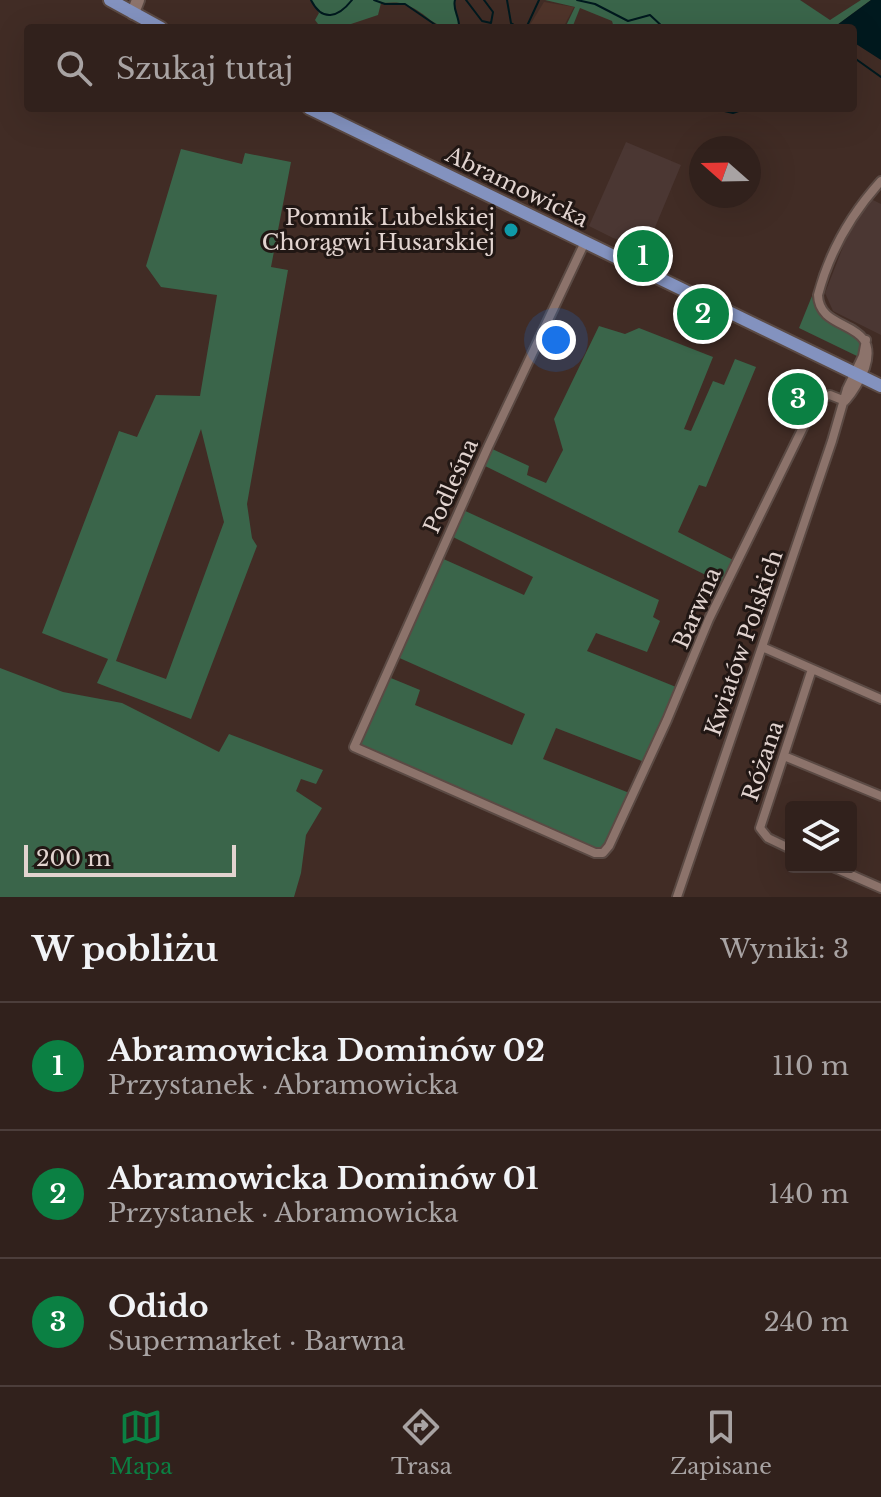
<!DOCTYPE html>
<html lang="pl">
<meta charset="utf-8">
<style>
:root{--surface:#31211c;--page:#392925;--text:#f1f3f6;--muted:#a8a3a3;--line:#4c3e3b;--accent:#0b8043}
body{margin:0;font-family:"Libre Baskerville",serif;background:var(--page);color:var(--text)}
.controls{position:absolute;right:24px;bottom:24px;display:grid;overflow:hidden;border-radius:8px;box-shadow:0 8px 32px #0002}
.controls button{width:72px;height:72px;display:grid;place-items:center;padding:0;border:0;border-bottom:2px solid var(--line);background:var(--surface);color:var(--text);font:40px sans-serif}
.compass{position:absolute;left:689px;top:136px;width:72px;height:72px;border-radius:50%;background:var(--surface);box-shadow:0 8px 32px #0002;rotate:290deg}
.scale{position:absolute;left:24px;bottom:20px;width:212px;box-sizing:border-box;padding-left:8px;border:4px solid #e2d4d0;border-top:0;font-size:22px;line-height:28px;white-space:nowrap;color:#e2d4d0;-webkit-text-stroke:6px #211714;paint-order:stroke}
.you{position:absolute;left:556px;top:340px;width:28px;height:28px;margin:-20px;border:6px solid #fff;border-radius:50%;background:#1a73e8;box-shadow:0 0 0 12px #1a73e833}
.badge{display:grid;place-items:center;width:52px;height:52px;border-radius:50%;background:var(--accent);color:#fff;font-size:26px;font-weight:700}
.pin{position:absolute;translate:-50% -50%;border:4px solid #fff;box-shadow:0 2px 8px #0006}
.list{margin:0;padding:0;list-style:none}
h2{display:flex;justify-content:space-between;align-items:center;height:104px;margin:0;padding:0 32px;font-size:34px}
h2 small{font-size:26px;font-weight:400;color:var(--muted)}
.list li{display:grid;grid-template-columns:52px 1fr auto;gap:24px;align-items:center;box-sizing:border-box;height:128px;padding:0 32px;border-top:2px solid var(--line)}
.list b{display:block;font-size:30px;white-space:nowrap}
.list p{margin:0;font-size:26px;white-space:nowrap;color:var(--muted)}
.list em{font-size:26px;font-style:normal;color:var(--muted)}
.icon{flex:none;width:44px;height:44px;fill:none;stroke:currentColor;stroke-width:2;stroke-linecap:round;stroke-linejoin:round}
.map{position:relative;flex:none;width:881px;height:897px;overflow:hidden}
.search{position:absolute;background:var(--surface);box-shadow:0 8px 32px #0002;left:24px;right:24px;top:24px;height:88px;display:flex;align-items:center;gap:20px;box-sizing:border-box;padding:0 28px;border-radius:8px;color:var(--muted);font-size:30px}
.sheet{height:488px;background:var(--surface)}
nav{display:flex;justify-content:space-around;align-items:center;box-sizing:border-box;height:112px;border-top:2px solid var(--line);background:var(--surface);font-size:22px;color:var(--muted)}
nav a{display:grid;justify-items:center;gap:4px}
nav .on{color:var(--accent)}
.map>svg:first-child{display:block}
.built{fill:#4f342a}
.industrial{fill:#4b3733}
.green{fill:#3a654a;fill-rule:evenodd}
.water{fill:#00191e}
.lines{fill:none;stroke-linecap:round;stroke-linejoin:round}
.stream{stroke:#00191e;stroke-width:2}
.street-casing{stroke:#5b4a44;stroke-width:12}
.secondary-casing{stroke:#5b4a44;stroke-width:16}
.primary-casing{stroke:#5b4a44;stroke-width:16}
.street{stroke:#8c736b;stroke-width:8}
.secondary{stroke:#8c736b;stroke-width:12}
.primary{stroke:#8392bf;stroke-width:12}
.culture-dot{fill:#0f9aa8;stroke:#211714;stroke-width:3}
.labels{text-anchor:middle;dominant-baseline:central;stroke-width:6;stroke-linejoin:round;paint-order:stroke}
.street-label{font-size:22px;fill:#e2d4d0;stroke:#211714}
.poi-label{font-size:22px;fill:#e2d4d0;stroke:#211714;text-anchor:end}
</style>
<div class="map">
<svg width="881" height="897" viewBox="0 0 881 897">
<rect width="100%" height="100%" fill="#412c25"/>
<path class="built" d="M 544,2 L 574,7 L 563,28 L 528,28 Z"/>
<path class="industrial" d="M 626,142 L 681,165 L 646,249 L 613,238 L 589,226 Z
M 871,199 L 881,204 L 881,335 L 833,311 L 825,293 L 851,226 Z"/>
<path class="green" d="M 311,0 L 455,0 C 452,10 460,17 459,28 C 428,28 431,14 406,5 C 398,1 389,3 381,3 L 378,15 L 339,28 L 321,28 L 315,20 L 319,13 Z
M 545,0 L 800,0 L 830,20 L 861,0 L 871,0 L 837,25 L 838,28 L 630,28 L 624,25 L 622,28 L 614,28 L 612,21 L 580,8 L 572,28 L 565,28 L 575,7 Z
M 181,149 L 242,164 L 245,153 L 291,162 L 271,267 L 288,270 L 247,504 L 252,538 L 257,546 L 191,719 L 97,683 L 108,659 L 42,633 L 119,431 L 137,437 L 156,395 L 200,396 L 217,295 L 161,287 L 146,266 ZM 201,429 L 224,522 L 166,679 L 116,661 Z
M 812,296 C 816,325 845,323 861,341 L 859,357 L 799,328 Z
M 599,326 L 625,334 L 639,328 L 713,357 L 684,429 L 691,431 L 713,381 L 724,385 L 735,359 L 756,367 L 706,487 L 699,485 L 678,532 L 737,562 L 726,585 L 481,464 L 488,447 L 529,466 L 527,475 L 546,483 L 563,450 L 554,419 Z
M 461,509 L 659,600 L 653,617 L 660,621 L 647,652 L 596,633 L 587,651 L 681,689 L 647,763 L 556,728 L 543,759 L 632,794 L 603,853 L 354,747 L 386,676 L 420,690 L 415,705 L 512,745 L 525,714 L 395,656 L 439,557 L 524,595 L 533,577 L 449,535 Z
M 0,668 L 63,692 L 122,703 L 219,752 L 229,734 L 323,770 L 316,784 L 301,779 L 296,791 L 322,808 L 306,835 L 301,873 L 294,897 L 0,897 Z"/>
<path class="water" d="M 871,0 L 881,0 L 881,60 L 853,42 L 853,28 L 838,28 L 837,25 Z"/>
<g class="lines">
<path class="stream" d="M 311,0 C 322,22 338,18 352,0
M 374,0 L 385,4 L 405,4 L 440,28
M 455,0 C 452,9 460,17 459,28
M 466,0 L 482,21 L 491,23 L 493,12 L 484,0
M 507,0 L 511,23 L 519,28
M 577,0 L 595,4 L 628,21 L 650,15 L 664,28
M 521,28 L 527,26 L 539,0
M 853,57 L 881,77
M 712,108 L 733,113 L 747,108"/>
<defs>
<path id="street" d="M 585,242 L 488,447 L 354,747 L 595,853 L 603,853 L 609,846 L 667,720 L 709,619 L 817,399 L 830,395 L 845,401
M 846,400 C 855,390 860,380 865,368 C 881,318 819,334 818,295 C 829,253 852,213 881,181
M 762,647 L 881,699
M 784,756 L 881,796
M 791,849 L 768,838 L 760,828 L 812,669
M 833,867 L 881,888
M 677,897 L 832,441 L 847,389 L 863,356 L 866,340"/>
<path id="secondary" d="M 133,13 L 138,0"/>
<path id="primary" d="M 110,0 L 161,28
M 309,108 L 881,386"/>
</defs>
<use href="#street" class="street-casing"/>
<use href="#secondary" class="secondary-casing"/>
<use href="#primary" class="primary-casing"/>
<use href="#street" class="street"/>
<use href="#secondary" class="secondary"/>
<use href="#primary" class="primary"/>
</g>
<circle class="culture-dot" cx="511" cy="230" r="8"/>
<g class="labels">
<g class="street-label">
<text transform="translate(517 187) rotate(26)">Abramowicka</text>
<text transform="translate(451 486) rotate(-66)">Podleśna</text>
<text transform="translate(697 608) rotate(-66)">Barwna</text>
<text transform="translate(744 643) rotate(-71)">Kwiatów Polskich</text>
<text transform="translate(763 761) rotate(-71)">Różana</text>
</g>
<g class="poi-label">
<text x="495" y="217">Pomnik Lubelskiej<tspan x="495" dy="25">Chorągwi Husarskiej</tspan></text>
</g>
</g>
</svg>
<div class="controls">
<button><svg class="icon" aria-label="layers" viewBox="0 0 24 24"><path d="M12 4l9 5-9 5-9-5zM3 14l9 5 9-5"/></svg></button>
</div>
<svg class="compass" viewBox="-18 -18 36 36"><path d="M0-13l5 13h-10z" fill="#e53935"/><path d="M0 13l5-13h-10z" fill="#a8a3a3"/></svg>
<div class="scale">200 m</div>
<div class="you"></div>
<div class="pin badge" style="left:643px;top:256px">1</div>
<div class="pin badge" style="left:703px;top:314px">2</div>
<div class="pin badge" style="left:798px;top:399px">3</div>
<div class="search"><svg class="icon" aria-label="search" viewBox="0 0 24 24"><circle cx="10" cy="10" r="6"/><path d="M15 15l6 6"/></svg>Szukaj tutaj</div>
</div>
<section class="sheet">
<h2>W pobliżu<small>Wyniki: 3</small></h2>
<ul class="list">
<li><span class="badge">1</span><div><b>Abramowicka Dominów 02</b><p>Przystanek · Abramowicka</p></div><em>110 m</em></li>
<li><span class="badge">2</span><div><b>Abramowicka Dominów 01</b><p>Przystanek · Abramowicka</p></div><em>140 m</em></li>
<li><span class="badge">3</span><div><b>Odido</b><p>Supermarket · Barwna</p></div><em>240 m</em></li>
</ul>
</section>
<nav>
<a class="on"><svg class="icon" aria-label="map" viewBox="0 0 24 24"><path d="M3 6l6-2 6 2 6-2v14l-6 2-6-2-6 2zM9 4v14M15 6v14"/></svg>Mapa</a>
<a><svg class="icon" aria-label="directions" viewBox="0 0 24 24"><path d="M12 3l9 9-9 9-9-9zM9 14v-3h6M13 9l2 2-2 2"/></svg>Trasa</a>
<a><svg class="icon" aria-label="saved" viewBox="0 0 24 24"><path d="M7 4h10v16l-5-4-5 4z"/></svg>Zapisane</a>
</nav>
